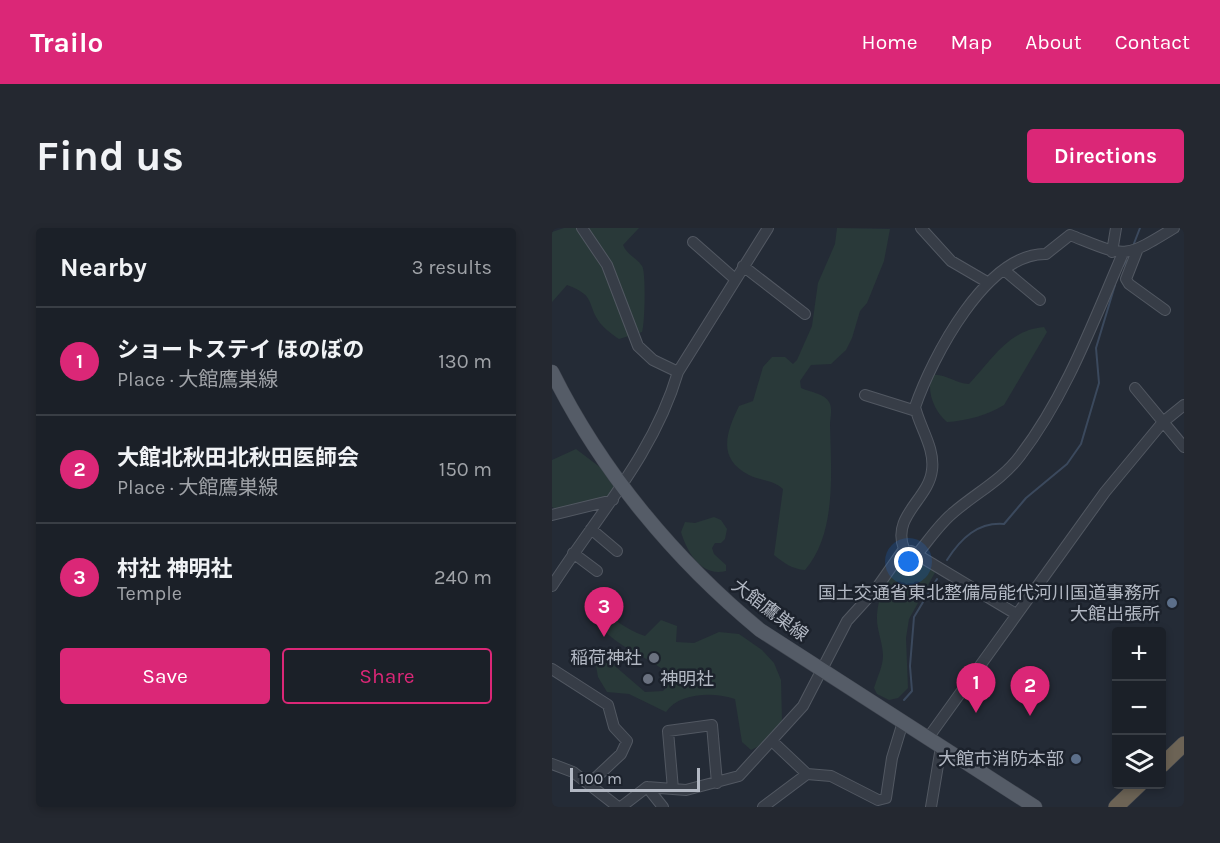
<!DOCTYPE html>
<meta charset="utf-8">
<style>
:root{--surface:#1b2028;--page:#242830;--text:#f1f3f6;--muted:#a0a3a8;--line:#393e45;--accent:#db2777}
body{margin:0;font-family:Karla,"Noto Sans JP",sans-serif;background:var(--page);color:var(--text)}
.controls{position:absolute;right:18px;bottom:18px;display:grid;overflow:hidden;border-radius:6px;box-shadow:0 3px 9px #0003}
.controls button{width:54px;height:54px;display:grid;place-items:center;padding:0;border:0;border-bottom:2px solid var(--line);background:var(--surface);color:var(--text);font:30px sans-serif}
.scale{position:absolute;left:18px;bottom:15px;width:130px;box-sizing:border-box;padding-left:6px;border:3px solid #b2b8c3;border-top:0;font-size:16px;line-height:21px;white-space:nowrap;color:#b2b8c3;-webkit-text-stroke:4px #1c222c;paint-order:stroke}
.you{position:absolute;left:357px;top:334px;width:21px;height:21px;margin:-15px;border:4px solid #fff;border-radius:50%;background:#1a73e8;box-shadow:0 0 0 9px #1a73e833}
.badge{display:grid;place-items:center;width:39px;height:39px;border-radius:50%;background:var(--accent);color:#fff;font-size:20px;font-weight:700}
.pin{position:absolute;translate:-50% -50px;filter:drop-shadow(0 2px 3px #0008)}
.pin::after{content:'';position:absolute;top:32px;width:21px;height:18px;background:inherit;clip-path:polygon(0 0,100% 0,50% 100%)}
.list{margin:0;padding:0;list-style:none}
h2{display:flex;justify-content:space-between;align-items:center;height:78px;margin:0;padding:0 24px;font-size:26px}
h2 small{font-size:20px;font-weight:400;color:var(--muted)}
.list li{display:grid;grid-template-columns:39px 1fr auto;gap:18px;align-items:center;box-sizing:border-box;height:108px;padding:0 24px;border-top:2px solid var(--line)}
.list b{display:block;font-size:22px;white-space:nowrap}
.list p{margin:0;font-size:20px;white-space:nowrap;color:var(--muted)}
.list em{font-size:20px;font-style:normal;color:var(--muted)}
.actions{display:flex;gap:12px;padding:18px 24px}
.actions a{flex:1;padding:14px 0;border:2px solid var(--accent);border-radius:6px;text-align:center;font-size:21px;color:var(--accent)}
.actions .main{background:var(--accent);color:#fff}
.icon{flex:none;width:33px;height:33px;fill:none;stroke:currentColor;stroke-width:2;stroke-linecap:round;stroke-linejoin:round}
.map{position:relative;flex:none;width:632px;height:579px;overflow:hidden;border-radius:6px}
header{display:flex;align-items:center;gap:36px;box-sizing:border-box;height:84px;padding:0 30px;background:var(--accent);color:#fff}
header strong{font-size:28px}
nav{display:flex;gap:33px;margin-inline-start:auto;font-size:21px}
.intro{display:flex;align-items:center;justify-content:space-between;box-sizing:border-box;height:144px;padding:0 36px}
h1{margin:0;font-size:42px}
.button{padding:15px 27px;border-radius:6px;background:var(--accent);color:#fff;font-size:21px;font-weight:700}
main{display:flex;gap:36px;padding:0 36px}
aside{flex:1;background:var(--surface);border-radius:6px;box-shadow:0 3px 9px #0003}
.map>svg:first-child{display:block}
.green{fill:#293939}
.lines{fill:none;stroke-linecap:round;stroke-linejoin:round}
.stream{stroke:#3b495d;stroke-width:2}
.minor-casing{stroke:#525862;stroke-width:12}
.major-casing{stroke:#404650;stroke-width:15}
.highway-casing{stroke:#424852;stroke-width:16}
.minor{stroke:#373d47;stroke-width:10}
.major{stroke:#555c67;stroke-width:14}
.highway{stroke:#6c6355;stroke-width:15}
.service-dot{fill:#5c6f8a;stroke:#1c222c;stroke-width:2}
.worship-dot{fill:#6b7280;stroke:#1c222c;stroke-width:2}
.labels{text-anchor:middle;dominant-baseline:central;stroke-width:5;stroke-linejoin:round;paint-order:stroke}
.poi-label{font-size:18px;fill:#b2b8c3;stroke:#1c222c;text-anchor:end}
.street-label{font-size:18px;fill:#b2b8c3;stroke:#1c222c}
</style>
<header>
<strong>Trailo</strong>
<nav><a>Home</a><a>Map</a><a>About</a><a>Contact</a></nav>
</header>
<div class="intro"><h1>Find us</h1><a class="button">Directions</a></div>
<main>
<aside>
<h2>Nearby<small>3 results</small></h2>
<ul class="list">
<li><span class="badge">1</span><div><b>ショートステイ ほのぼの</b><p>Place · 大館鷹巣線</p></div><em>130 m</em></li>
<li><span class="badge">2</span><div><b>大館北秋田北秋田医師会</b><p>Place · 大館鷹巣線</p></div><em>150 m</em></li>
<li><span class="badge">3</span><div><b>村社 神明社</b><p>Temple</p></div><em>240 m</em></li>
</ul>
<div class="actions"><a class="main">Save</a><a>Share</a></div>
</aside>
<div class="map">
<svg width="632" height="579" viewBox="0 0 632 579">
<rect width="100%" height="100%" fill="#242b36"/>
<path class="green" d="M 12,0 L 87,0 L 71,17 C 75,27 84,29 90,38 C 94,43 93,95 90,104 L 67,111 C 61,107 53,101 48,95 C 34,76 45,68 15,57 L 0,74 L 0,4 Z
M 285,0 L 338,1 L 332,33 L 315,75 L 308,83 L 300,110 L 294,122 L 279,136 L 259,137 L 248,153 L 249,160 C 258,164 273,166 277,174 C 281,180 278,190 278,197 C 279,243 285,305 253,342 C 240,341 232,335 222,327 L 231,261 C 221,252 209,253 197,247 C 164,230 175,203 187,178 L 201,173 L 211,139 L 220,129 L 233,129 L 241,136 L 245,132 L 260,98 L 266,55 L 283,16 Z
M 492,99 L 495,104 L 452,177 C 436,187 414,193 395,194 C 382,183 374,163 380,147 C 393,145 404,156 417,156 C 440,132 456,102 492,99 Z
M 24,221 L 57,246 L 64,256 L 60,264 L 54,269 L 6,282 L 0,279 L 0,232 Z
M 162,289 L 169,292 L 175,301 L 173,311 L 169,315 L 163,315 L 160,320 L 162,326 L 174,337 L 174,343 C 149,349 135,324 129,304 L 133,294 L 143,295 Z
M 356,329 L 365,329 L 385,341 L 357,391 L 354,410 L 356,460 L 346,470 L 337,472 L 325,466 L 322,460 C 325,450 331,438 331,428 C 331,415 325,403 325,391 C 325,367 337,344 356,329 Z
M 43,381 C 62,389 72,401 93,408 L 109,392 L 125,398 L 124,414 L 142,415 L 167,404 L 187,406 L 210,422 L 222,435 L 229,452 L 230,493 L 209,517 L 199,522 L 190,514 L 183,471 C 163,464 127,464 114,484 L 77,466 L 55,464 L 46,449 L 43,432 L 49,426 L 93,464 L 111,463 L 118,455 L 118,447 C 91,424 61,421 39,386 Z"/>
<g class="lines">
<path class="stream" d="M 581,18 L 588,0
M 571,38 L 574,33
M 395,332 C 409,310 426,294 452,296 L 474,270 L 515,236 L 529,216 L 547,155 L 544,120 L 563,57
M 352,472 L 360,463 L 358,438 L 362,389 L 385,351"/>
<defs>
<path id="minor" d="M 30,0 L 55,37 L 86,118 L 101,132 L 126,144
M 369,0 L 399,33 L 435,54
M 141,14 L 183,51
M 585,23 L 574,51 L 577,56 L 613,82
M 560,24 L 564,0
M 191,38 L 253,86
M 452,42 L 488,72
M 583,160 L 632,219
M 313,167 L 364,183
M 0,287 L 61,272
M 39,301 L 65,323
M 352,321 C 339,288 377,271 380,242 C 383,220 368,200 363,179 C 380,130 434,25 494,26 L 518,7 C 574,29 570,32 622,0
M 359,323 L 464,386
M 21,325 L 45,343
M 366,325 C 377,312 388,295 402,284 C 424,265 450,252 468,228 C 514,168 541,94 571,25
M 0,358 C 45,288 102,226 126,144 L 216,0
M 0,441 L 56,477 L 62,499 L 75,513 L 69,526 L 37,556
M 376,510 L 553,264 L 611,194 L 632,177
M 220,513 L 255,546 L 279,548 L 326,572 L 334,570 L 340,530 L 351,494
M 0,536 L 21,544 L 66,579
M 95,559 L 111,579
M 121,561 L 116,503 L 160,497 L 165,555
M 69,579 L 95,559 L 134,562 L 187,548 L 251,478 L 295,393 L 324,361 L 352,321
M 211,579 L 255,546
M 379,579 L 389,519"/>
<path id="major" d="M 0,144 C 49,243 123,332 208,402 L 483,579"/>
<path id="highway" d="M 610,537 L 632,516
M 564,579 L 588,556"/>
</defs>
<use href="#minor" class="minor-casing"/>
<use href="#major" class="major-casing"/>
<use href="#highway" class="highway-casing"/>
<use href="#minor" class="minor"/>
<use href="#major" class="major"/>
<use href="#highway" class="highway"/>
</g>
<g class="service-dot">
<circle cx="620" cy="375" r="6"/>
<circle cx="524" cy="531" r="6"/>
</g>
<g class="worship-dot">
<circle cx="102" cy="430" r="6"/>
<circle cx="96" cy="451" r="6"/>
</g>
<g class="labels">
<g class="poi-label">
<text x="608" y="365">国土交通省東北整備局能代河川国道事務所<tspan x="608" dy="21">大館出張所</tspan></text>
<text x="90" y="430">稲荷神社</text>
<text x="108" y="451" text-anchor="start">神明社</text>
<text x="512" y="531">大館市消防本部</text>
</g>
<g class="street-label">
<text transform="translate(218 382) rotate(37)">大館鷹巣線</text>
</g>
</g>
</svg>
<div class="controls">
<button>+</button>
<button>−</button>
<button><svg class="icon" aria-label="layers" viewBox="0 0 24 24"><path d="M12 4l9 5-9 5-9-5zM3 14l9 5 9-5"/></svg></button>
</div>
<div class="scale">100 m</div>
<div class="you"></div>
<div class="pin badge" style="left:424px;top:485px">1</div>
<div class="pin badge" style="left:478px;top:488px">2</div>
<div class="pin badge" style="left:52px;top:409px">3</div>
</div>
</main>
